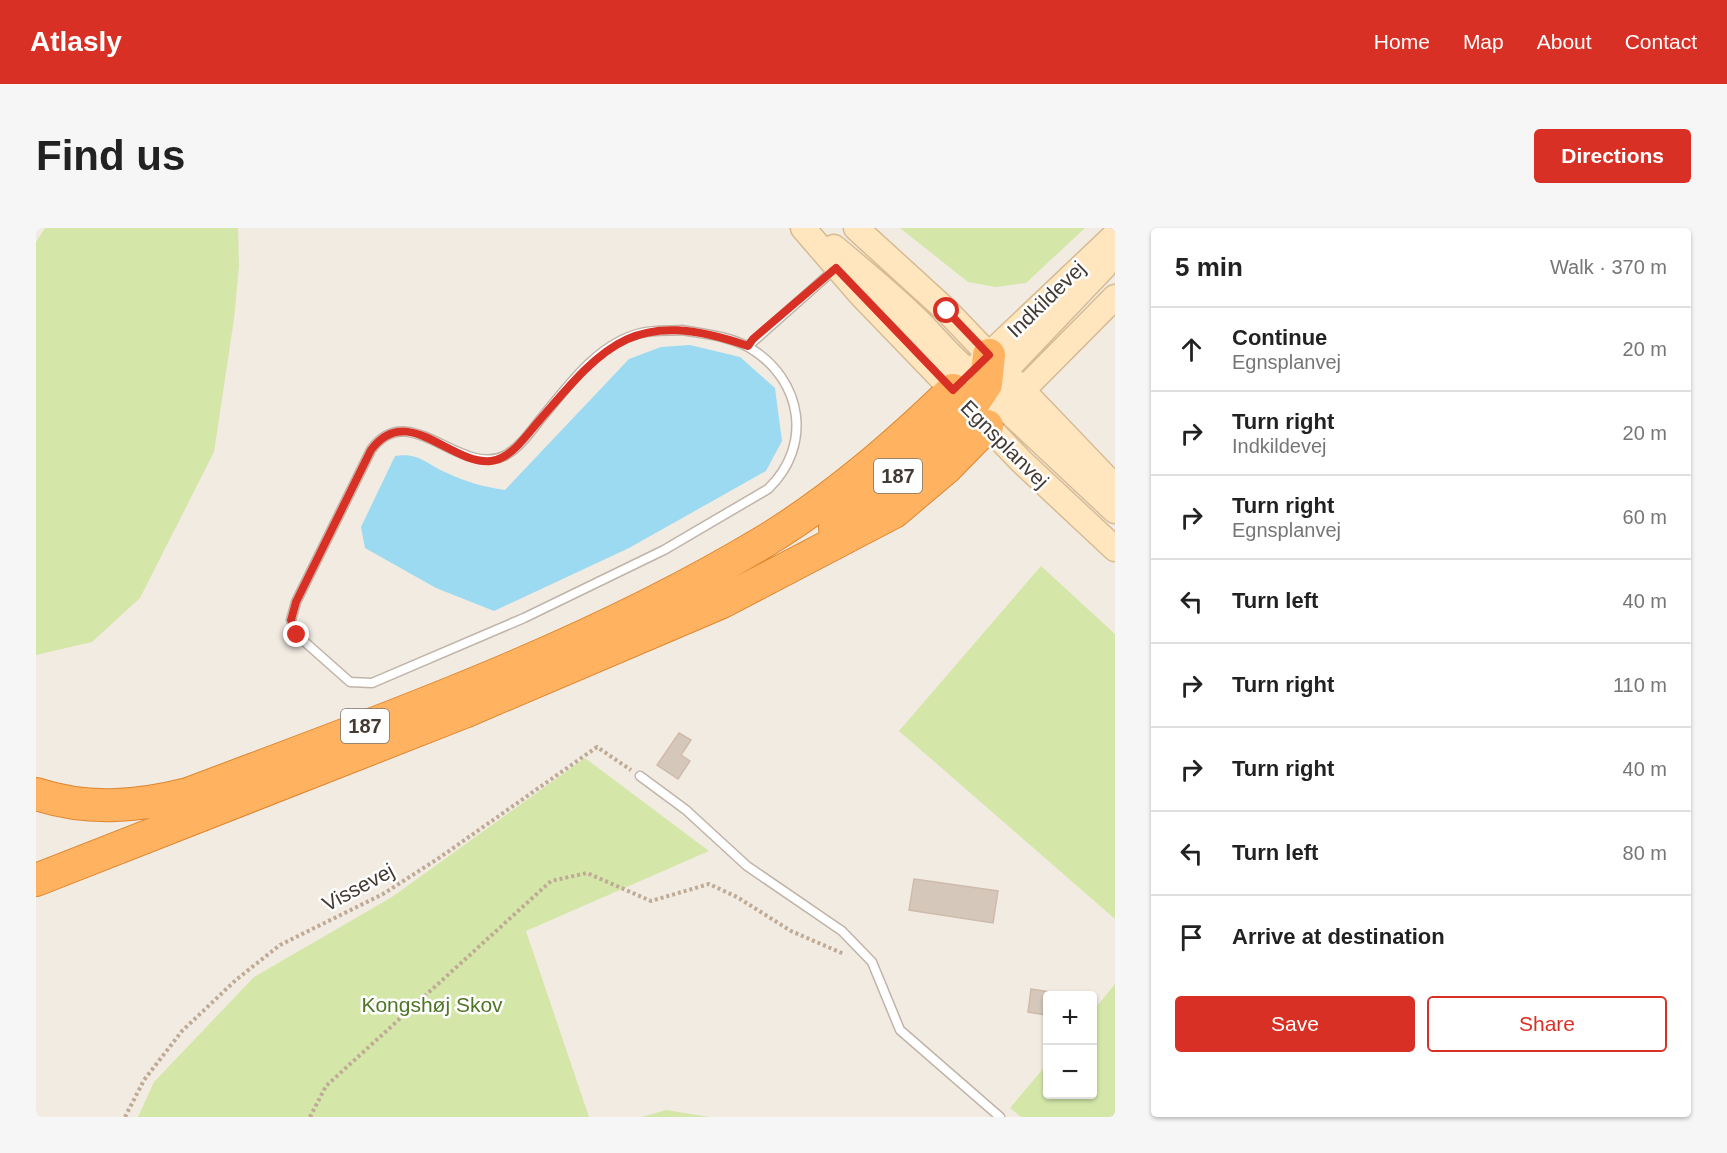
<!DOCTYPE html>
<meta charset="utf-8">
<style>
:root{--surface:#fff;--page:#f6f6f6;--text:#222;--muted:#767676;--line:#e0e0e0;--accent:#d93025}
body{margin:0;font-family:Arial,sans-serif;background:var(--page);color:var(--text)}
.controls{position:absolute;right:18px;bottom:18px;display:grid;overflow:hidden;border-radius:6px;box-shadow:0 2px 4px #0004}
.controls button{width:54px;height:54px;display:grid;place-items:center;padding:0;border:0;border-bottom:2px solid var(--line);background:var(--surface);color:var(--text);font:30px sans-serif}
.stop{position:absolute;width:18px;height:18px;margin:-14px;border:4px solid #d93025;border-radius:50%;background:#fff}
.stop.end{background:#d93025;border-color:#fff;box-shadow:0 2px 6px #0008}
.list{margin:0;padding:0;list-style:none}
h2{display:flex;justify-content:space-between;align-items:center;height:78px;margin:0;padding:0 24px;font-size:26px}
h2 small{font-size:20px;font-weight:400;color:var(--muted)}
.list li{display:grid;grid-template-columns:39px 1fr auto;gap:18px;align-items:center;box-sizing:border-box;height:84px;padding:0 24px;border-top:2px solid var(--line)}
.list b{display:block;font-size:22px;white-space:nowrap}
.list p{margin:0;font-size:20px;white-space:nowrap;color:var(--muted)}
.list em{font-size:20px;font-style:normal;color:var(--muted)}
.actions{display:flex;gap:12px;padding:18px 24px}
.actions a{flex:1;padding:14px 0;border:2px solid var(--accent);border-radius:6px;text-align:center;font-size:21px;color:var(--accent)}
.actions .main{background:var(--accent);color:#fff}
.icon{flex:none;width:33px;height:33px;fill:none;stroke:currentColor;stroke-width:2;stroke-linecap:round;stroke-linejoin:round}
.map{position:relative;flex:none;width:1079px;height:889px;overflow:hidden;border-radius:6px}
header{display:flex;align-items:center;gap:36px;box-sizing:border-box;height:84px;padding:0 30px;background:var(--accent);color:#fff}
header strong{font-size:28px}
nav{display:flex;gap:33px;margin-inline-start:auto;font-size:21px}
.intro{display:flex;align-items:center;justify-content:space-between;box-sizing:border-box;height:144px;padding:0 36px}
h1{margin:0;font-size:42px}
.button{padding:15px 27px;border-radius:6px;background:var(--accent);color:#fff;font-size:21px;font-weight:700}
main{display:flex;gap:36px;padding:0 36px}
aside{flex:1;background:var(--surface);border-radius:6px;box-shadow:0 2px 4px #0004}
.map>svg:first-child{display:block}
.green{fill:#d4e7a9}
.water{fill:#9cdaf1}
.building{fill:#d6c7bb;stroke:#cebbab;stroke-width:1.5}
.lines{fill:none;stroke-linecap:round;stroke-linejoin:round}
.lane-casing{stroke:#c0b4a8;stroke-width:11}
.secondary-casing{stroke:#d6bb93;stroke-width:27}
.highway-casing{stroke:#df852f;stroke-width:34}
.path{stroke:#bfaa96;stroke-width:4;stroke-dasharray:3 3;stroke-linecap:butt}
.lane{stroke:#fff;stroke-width:8}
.secondary{stroke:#ffe6bf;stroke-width:24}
.highway{stroke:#ffb360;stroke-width:32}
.route{stroke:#d93025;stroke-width:8}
.labels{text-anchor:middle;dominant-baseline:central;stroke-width:5;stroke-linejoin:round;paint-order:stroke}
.shield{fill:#fff;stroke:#7b7570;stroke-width:1.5}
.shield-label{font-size:20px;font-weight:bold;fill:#433a33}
.street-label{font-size:21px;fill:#433a33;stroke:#fff}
.park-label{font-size:21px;fill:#4f7526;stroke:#fff}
</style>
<header>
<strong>Atlasly</strong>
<nav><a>Home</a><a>Map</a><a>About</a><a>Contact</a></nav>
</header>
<div class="intro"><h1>Find us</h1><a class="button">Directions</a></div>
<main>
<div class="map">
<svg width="1079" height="889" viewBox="0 0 1079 889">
<rect width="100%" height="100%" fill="#f1ebe2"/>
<path class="green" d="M 9,0 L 202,0 L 203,38 L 198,91 L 178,224 L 104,370 L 56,414 L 0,427 L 0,14 Z
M 864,0 L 1049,0 L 990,55 L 960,59 L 932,54 Z
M 1005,338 L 1079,406 L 1079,691 L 863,503 Z
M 549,530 L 673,623 L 490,703 L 553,889 L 102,889 L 118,854 L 218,749 L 356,669 Z
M 1079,756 L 1079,889 L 985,889 L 974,880 L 1011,836 L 1011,866 L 1056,866 L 1057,783 Z
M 630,882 L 673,889 L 606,889 Z"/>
<path class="water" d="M 654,117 L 704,129 L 739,160 L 746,213 L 730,243 L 593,320 L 458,383 L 400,360 L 329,320 L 325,299 L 359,228 C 383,224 390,236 411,245 C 430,254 448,259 469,262 L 593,131 L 625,119 Z"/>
<path class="building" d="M 643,505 L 655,512 L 645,527 L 654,533 L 642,551 L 621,537 Z
M 878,651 L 962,663 L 957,695 L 873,682 Z
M 995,761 L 1020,765 L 1020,768 L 1011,768 L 1011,787 L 992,784 Z"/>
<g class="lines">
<defs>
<path id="lane" d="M 646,102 C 668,106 694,108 714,120 C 767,152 777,218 732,261 L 628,322 L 488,390 L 336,455 L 314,454 L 261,407 L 255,392 L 260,374 L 335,222 C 373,169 423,249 468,228 C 482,221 493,206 503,193 C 531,160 560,116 605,105 C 618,102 633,103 646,102 Z
M 712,118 L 799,41
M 604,548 L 650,582 L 711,638 L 806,703 L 836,734 L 864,802 L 964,889"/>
<path id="secondary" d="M 767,0 L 825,67 L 986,234 L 1079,321
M 820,0 L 911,83 L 1079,259
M 798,19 C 824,41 851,63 876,87 C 903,112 928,149 964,162
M 942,137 L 1078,8
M 960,156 L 969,143 L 1067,40 L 1079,21
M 940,162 L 969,180 L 1079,283
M 975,174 L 1079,69"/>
<path id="highway" d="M 799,300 L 894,221 L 934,180 L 950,156 L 953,127
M 0,566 C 51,583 100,579 152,566 C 347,492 550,421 729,313 C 798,271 859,218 917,162
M 0,652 L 428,484 L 686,374 L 858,284 L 910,240 L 951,198"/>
</defs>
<use href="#lane" class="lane-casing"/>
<use href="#secondary" class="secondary-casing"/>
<use href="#highway" class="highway-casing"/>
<path class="path" d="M 89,889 L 108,852 L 146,803 L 201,751 L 244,717 L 347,666 L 403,630 L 561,519 L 595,542
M 274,889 L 290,858 L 515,653 L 551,645 L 615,673 L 673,656 L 701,669 L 755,703 L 808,726"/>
<use href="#lane" class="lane"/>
<use href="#secondary" class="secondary"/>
<use href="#highway" class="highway"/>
</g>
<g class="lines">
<path class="route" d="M 261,407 L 255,392 L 260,374 L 335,222 C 371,173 414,237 455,233 C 473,231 486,213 497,200 C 568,117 596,78 712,118 L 717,111 L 800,40 L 917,162 L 953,127 L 911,83"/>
</g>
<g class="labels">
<g class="shield">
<rect x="838" y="231" width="48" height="34" rx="4.5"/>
<rect x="305" y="481" width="48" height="34" rx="4.5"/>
</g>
<g class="shield-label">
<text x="862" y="248">187</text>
<text x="329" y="498">187</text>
</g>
<g class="street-label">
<text transform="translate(1010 71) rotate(-44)">Indkildevej</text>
<text transform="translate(969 216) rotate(45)">Egnsplanvej</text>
<text transform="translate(322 659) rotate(-28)">Vissevej</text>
</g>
<g class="park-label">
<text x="396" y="776">Kongshøj Skov</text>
</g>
</g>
</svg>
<div class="controls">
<button>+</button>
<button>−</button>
</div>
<div class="stop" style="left:911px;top:83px"></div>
<div class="stop end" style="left:261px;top:407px"></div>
</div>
<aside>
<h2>5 min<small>Walk · 370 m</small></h2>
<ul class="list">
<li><svg class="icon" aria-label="ahead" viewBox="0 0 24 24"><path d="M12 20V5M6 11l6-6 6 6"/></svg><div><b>Continue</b><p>Egnsplanvej</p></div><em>20 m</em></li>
<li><svg class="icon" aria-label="right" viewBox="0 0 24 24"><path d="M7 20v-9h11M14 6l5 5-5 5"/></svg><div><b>Turn right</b><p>Indkildevej</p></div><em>20 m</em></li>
<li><svg class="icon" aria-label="right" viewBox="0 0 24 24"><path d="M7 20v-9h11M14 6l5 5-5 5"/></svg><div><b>Turn right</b><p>Egnsplanvej</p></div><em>60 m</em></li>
<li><svg class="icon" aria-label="left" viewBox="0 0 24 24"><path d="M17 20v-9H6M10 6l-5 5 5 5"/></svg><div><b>Turn left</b></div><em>40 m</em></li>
<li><svg class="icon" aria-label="right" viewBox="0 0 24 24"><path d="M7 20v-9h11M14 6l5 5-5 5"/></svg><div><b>Turn right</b></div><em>110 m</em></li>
<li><svg class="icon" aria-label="right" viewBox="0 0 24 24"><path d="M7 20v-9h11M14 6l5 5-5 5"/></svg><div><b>Turn right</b></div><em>40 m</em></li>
<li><svg class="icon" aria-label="left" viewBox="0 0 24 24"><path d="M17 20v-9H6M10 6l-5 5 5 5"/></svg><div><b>Turn left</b></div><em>80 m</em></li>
<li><svg class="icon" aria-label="arrive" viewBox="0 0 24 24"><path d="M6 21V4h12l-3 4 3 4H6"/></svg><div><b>Arrive at destination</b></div></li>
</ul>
<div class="actions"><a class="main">Save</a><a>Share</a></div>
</aside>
</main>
